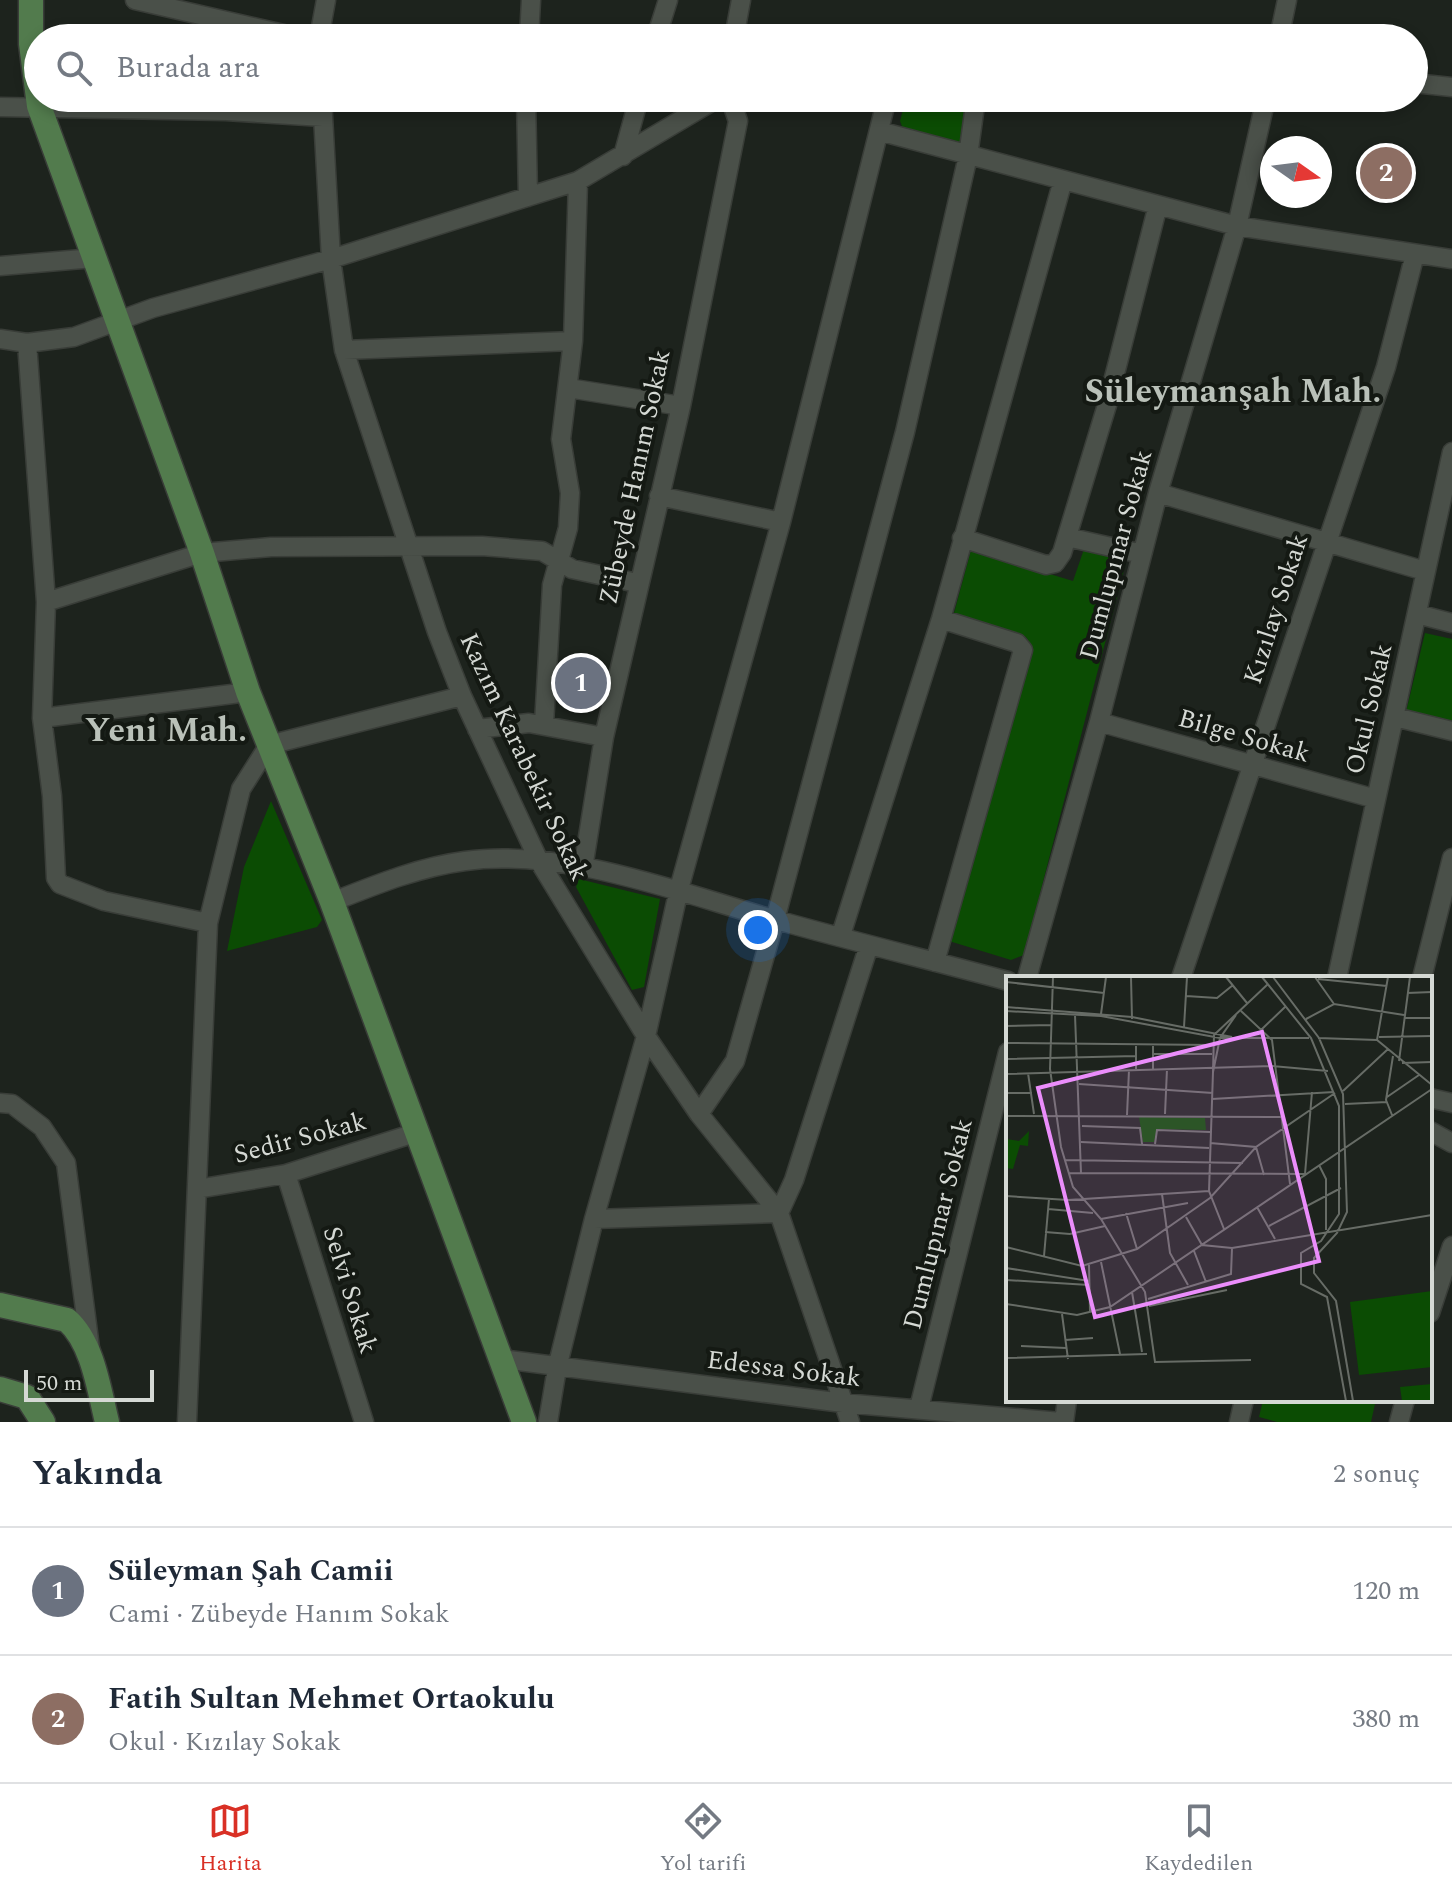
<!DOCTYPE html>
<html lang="tr">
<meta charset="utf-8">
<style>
:root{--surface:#fff;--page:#f2f2f3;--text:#1f2937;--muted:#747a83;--line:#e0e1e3;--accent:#d93025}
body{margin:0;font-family:Spectral,serif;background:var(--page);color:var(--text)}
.compass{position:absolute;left:1260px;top:136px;width:72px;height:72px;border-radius:50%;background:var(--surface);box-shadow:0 4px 12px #0003;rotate:104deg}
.scale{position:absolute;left:24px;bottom:20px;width:130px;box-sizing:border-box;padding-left:8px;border:4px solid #d5d9d4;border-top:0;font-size:22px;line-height:28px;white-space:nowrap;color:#d5d9d4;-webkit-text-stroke:6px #141913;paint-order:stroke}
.you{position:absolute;left:758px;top:930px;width:28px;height:28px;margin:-20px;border:6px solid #fff;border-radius:50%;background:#1a73e8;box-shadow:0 0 0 12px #1a73e833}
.badge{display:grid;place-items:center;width:52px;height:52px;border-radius:50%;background:var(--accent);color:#fff;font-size:26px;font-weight:700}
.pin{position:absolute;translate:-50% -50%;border:4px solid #fff;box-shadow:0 2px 8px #0006}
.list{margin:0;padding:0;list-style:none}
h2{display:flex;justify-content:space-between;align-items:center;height:104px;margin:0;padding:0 32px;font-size:34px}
h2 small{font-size:26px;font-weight:400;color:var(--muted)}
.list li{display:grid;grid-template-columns:52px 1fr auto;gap:24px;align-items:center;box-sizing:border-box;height:128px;padding:0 32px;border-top:2px solid var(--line)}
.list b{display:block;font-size:30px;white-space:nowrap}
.list p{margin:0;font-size:26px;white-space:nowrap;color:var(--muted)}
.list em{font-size:26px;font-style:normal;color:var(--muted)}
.icon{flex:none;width:44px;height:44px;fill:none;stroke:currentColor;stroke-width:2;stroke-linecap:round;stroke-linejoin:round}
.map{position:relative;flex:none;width:1452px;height:1422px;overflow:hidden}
.search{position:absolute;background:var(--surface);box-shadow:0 4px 12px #0003;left:24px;right:24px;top:24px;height:88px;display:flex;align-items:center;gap:20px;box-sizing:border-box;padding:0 28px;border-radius:44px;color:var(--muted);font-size:30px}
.sheet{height:360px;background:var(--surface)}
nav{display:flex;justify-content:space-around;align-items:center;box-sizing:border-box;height:112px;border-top:2px solid var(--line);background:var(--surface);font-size:22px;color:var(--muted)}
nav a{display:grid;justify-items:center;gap:4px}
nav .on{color:var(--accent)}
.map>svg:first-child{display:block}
.green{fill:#0b4c03}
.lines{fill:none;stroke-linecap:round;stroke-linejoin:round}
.minor-casing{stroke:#393d38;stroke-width:21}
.major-casing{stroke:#393d38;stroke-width:27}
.minor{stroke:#4a5049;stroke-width:18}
.major{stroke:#527b4d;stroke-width:24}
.labels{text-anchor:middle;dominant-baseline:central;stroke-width:8;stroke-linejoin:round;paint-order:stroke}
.street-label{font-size:26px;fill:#d5d9d4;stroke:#141913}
.district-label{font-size:34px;font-weight:bold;fill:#bac1b9;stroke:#141913}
.inset-road{fill:none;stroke:#676c66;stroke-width:2}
.view{fill:#eb8dfb;fill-opacity:0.15;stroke:#eb8dfb;stroke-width:4}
.inset-edge{fill:none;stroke:#d5d9d4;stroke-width:4}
</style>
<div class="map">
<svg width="1452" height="1422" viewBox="0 0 1452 1422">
<rect width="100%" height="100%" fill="#1d231d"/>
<path class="green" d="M 906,98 L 969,98 L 961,145 L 903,129 L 900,121 Z
M 1084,549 L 1126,562 L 1024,955 L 1011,960 L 949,941 L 1032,648 L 1026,637 L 954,613 L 971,550 L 1073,581 Z
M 1425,633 L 1452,639 L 1452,722 L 1406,712 Z
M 271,801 L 322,920 L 317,927 L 227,951 L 244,867 Z
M 579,879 L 660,899 L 644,987 L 632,990 L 576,887 Z
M 1263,1400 L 1359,1400 L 1375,1404 L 1371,1422 L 1277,1422 L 1259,1417 Z"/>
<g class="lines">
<defs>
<path id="minor" d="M 135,0 L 301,38
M 319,38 L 326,0
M 529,38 L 531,0
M 656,38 L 668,0
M 734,38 L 741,0
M 1279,38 L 1287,0
M 1414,83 L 1452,87
M 322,98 L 331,259 L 344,350 L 437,632 L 462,696 L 539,861 L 646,1036 L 699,1114 L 779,1213 L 850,1422
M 526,98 L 528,197
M 0,107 L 226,111 L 323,117
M 879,131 L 1237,226 L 1452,259
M 623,156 L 639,98
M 0,266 L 94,258
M 0,339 L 27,343 L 74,337 L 153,308 L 331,259 L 578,181 L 718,98
M 27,343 L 46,602 L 42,718 L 52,796 L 56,878 L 60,884 L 104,901 L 208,923
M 344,350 L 573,341
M 568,388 L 681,406
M 1158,493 L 1425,571
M 659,496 L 781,522
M 1067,537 L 1142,554
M 962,538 L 1046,565 L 1055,563 L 1062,553 L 1107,405 L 1158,205
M 46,602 L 202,553 L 271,547 L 482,546 L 542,551 L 572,569 L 637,583
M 1417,614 L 1452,623
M 1395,717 L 1452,731
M 42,718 L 248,692
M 1099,722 L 1376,799
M 544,724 L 552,585 L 568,528 L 570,493 L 561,439 L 573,341 L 578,181
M 477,729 L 529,723 L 604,737
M 583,868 L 604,737 L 681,406 L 738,121 L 730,98
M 332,902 C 375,885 419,867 465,861 C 561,847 681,893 773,919 C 851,941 930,960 1008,981
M 841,935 L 941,619 L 1063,180
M 935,962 L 1023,650 L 1017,643 L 941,619
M 1027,978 L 1099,722 L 1158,493 L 1237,226 L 1266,98
M 1181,978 L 1386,367 L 1415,254
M 1337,978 L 1452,452
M 1422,978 L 1452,858
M 1430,1098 L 1452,1103
M 0,1103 L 12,1104 L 42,1127 L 66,1163 L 90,1348
M 699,1114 L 735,1061 L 775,920 L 905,432 L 968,156 L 976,98
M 1430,1131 L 1452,1143
M 286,1174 L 364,1422
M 197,1189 L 286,1174 L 415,1133
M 594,1219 L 779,1213 L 794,1180 L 869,945
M 1430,1313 L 1452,1246
M 502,1359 L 843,1403 L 1061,1422
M 919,1408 L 1008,1052
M 187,1422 L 208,923 L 241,789 L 269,745 L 462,696
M 548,1422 L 557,1368 L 594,1219 L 646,1036 L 679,889 L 781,522 L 887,98
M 1064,1422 L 1067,1400
M 1239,1422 L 1244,1400
M 1399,1422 L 1405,1400"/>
<path id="major" d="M 31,0 L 31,44 L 39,106 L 202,553 L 248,692 L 332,902 L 524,1422
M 0,1305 L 67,1320 C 93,1343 99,1390 107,1422
M 0,1389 L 27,1397 L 43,1422"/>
</defs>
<use href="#minor" class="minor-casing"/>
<use href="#major" class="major-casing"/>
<use href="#minor" class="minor"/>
<use href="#major" class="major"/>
</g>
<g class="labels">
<g class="street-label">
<text transform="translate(635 477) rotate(-78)">Zübeyde Hanım Sokak</text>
<text transform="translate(1116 555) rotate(-75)">Dumlupınar Sokak</text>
<text transform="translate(1276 609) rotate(-72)">Kızılay Sokak</text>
<text transform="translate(1369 709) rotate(-77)">Okul Sokak</text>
<text transform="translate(1244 736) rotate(16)">Bilge Sokak</text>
<text transform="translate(524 757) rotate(65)">Kazım Karabekir Sokak</text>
<text transform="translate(300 1138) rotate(-15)">Sedir Sokak</text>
<text transform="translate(938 1224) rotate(-76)">Dumlupınar Sokak</text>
<text transform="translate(350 1290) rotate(73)">Selvi Sokak</text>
<text transform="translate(784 1369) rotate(7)">Edessa Sokak</text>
</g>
<g class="district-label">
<text x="1233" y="392">Süleymanşah Mah.</text>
<text x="166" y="731">Yeni Mah.</text>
</g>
</g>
<g transform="translate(1006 976)">
<rect width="426" height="426" fill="#1d231d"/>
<path d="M 133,141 L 199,142 L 200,154 L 151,153 L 148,166 L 137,166 ZM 23,155 L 22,170 L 14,169 L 7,193 L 0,192 L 0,163 L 13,165 ZM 426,315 L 426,391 L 353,399 L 344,326 ZM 426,408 L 426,425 L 396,425 L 394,411 Z" fill="#0b4c03"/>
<path class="inset-road" d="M 47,1 L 44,93 L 55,171 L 67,211 L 95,243 L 139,316 L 149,386 L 245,384M 125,1 L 126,43M 220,1 L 241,27M 256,1 L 305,62 L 333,130 L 333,238 L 315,265 L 295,277 L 295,308 L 321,321 L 340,425M 267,1 L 313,62 L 337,118 L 341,236 L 331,257 L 308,282 L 308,297 L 330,325 L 347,425M 309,1 L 328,28M 312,3 L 381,10M 0,6 L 98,17M 401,17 L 426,16M 180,20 L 211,22 L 227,9M 0,31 L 126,41 L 226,61M 0,35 L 95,40 L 214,62 L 303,62M 235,35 L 266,64 L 284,208M 95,38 L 100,1M 69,39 L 75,197M 230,39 L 214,62 L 207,96 L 208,59 L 262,8M 398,42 L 426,42M 300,43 L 328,28 L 398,39M 0,50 L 45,49M 178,51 L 181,1M 255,54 L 279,31M 373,61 L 426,60M 312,62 L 371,64 L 426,109M 371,64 L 382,1M 0,67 L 206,69M 130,68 L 130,93M 147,78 L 206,78M 0,83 L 130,80M 393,85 L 404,1M 396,87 L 426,86M 147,93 L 147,68M 207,96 L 203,215 L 218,253M 22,97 L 28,138M 0,98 L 266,90 L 322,95M 73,108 L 207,117M 337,115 L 382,73M 0,117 L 26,117M 381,121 L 413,99M 206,123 L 328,116M 339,128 L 381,126M 159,138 L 161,93M 121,139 L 123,94M 386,139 L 380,124 L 387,80M 0,140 L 275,141M 76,150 L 134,152 L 136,168M 75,166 L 203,172M 204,167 L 250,171 L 258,199M 149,168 L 151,154 L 204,156M 59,184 L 237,187M 313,189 L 320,203 L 320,254M 63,197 L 299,198 L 306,116M 156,218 L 164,277 L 182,309M 0,220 L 62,224 L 203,215M 251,231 L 269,263M 42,233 L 87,237M 120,237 L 131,273M 180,241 L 196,269 L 226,272 L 426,239M 95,243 L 182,227M 263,250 L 335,212M 39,256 L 64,258 L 99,250M 0,271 L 76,290 L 131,273 L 204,222 L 250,171 L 329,117M 188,275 L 200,306M 38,280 L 43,223M 95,286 L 114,378M 83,289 L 84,335M 0,292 L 83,305M 0,304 L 83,309M 126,316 L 136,376M 142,323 L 225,298 L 226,272M 0,328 L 71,339 L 104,331 L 426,113M 143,330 L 221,314M 56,338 L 62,383M 59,364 L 87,362M 15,370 L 60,372M 0,382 L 141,378"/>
<path class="view" d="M 256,56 L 313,285 L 89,341 L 32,112 Z"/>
<rect width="426" height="426" class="inset-edge"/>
</g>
</svg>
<svg class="compass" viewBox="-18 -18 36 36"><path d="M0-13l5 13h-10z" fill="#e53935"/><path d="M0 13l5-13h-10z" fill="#747a83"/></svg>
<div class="scale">50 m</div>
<div class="you"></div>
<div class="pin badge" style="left:581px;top:683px;background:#6b7280">1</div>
<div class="pin badge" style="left:1386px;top:173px;background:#8d6e63">2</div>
<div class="search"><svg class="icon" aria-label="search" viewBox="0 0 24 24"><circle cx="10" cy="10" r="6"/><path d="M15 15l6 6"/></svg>Burada ara</div>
</div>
<section class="sheet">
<h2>Yakında<small>2 sonuç</small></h2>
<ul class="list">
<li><span class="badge" style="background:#6b7280">1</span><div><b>Süleyman Şah Camii</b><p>Cami · Zübeyde Hanım Sokak</p></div><em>120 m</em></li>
<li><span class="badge" style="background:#8d6e63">2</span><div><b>Fatih Sultan Mehmet Ortaokulu</b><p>Okul · Kızılay Sokak</p></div><em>380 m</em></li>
</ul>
</section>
<nav>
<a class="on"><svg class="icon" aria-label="map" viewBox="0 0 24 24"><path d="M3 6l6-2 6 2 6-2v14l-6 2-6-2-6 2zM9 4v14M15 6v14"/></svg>Harita</a>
<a><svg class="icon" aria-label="directions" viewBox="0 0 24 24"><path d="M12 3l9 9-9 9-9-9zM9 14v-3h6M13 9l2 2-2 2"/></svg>Yol tarifi</a>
<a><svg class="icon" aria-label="saved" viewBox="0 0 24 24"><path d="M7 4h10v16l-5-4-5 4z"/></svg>Kaydedilen</a>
</nav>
